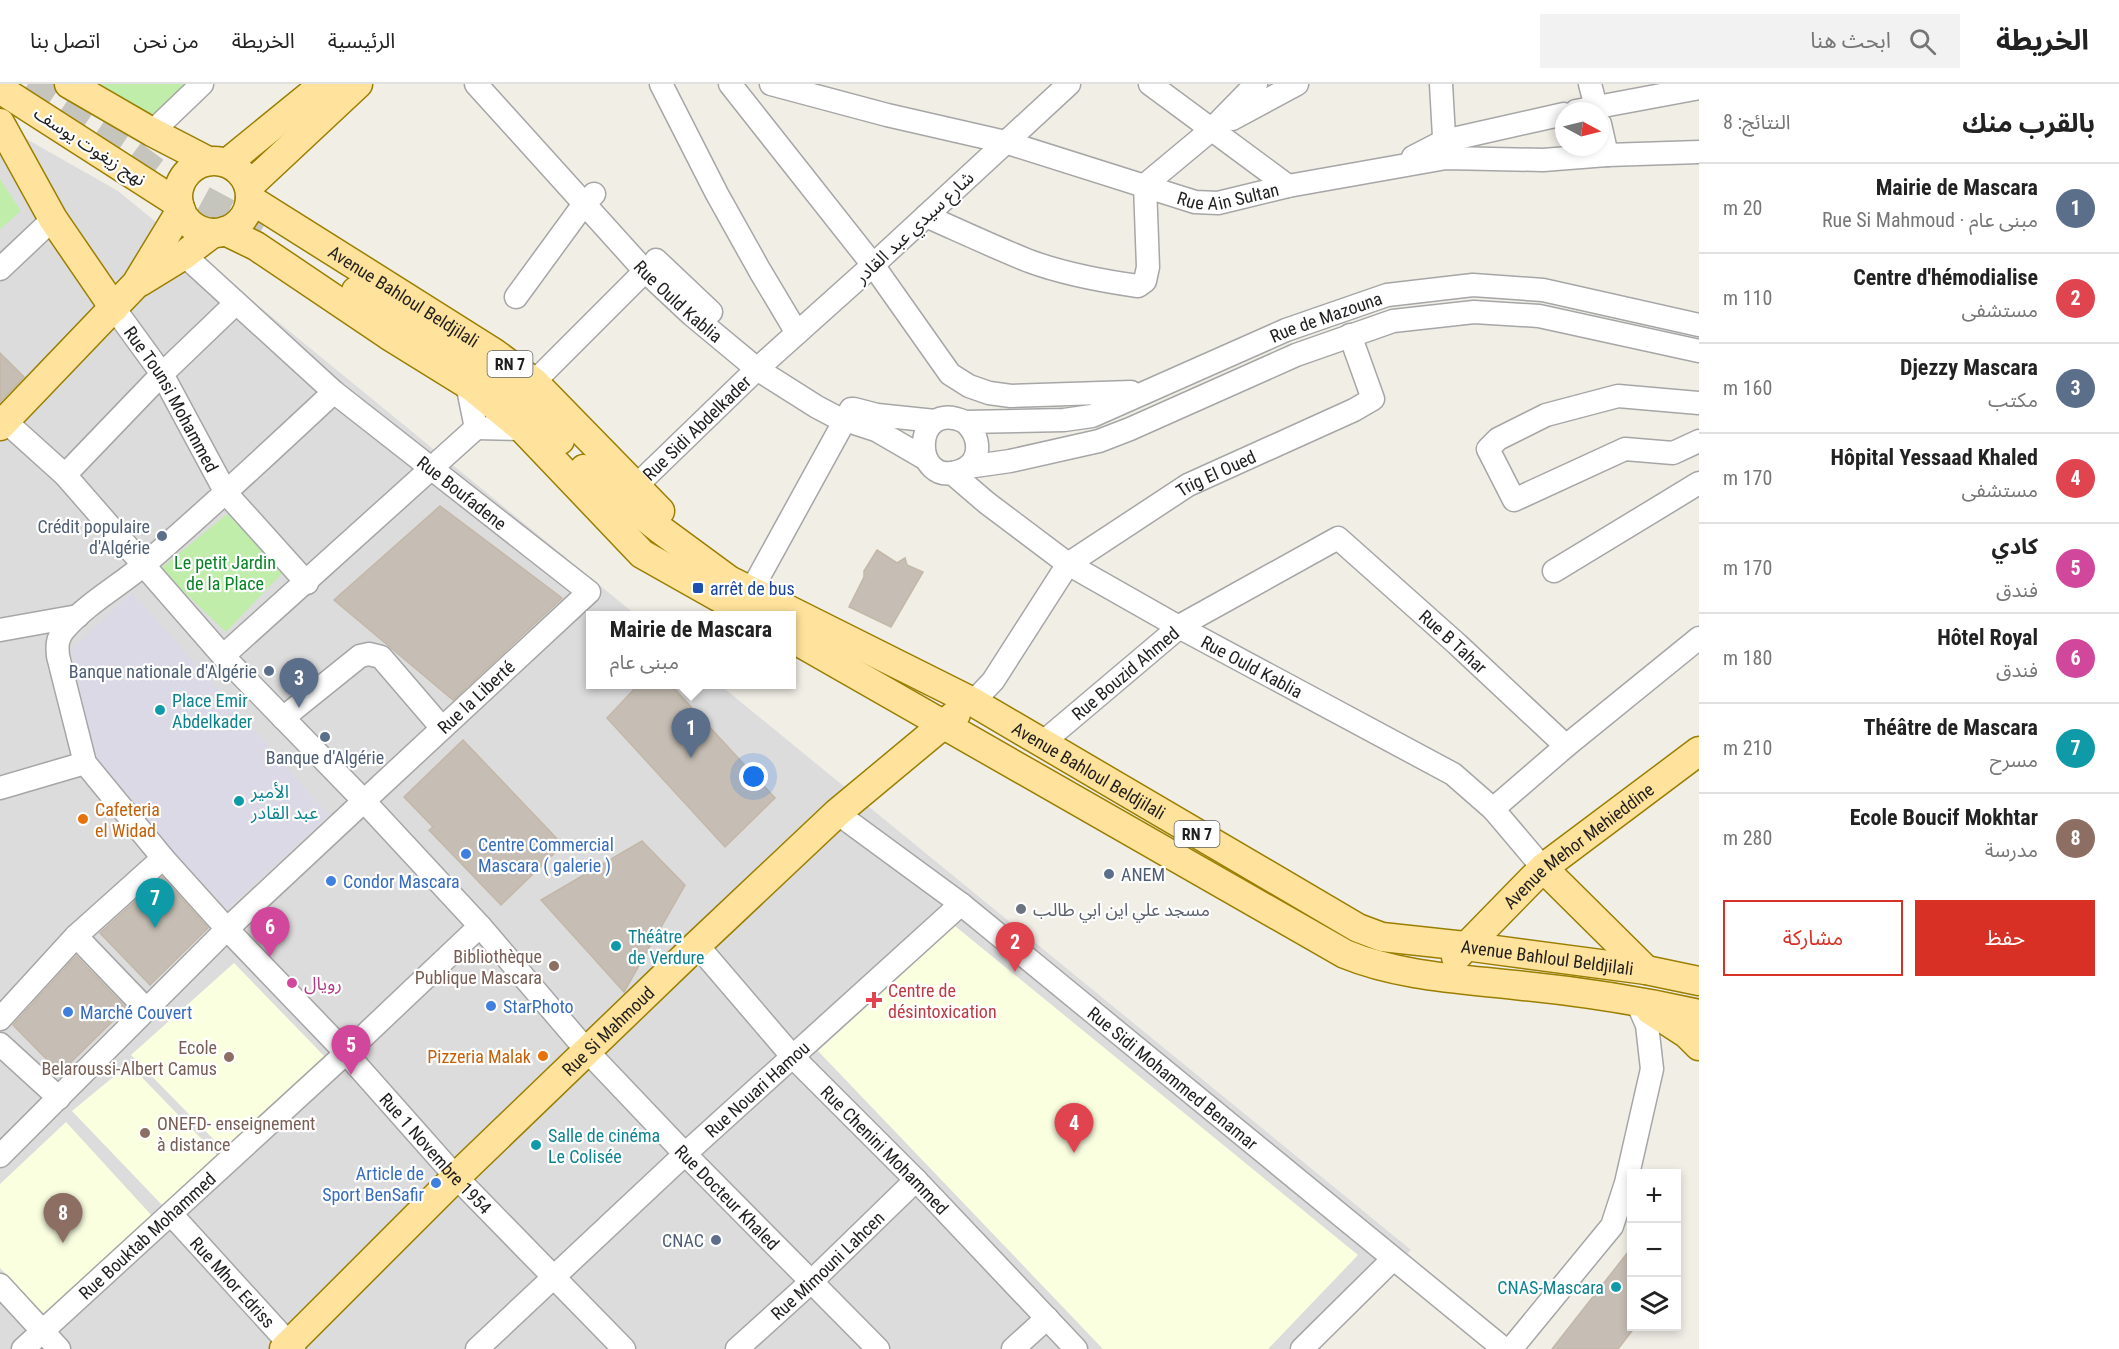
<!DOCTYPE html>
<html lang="ar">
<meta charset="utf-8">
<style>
:root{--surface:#fff;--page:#f2f2f2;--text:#222;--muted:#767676;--line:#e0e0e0;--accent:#d93025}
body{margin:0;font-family:"Roboto Condensed","Noto Sans Arabic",sans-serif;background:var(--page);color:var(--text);direction:rtl}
.controls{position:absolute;right:18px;bottom:18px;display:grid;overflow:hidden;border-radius:0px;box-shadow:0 3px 9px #0003}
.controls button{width:54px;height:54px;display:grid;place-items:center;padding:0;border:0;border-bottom:2px solid var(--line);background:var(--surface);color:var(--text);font:30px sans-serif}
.compass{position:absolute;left:1555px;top:18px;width:54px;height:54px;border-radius:50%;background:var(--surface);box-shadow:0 3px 9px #0003;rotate:97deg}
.you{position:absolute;left:754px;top:693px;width:21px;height:21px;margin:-15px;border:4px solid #fff;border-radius:50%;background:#1a73e8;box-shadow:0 0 0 9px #1a73e833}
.badge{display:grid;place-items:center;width:39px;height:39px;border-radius:50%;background:var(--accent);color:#fff;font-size:20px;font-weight:700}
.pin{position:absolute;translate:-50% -50px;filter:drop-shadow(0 2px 3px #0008)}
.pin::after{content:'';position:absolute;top:32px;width:21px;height:18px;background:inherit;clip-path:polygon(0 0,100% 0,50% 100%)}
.popup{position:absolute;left:586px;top:527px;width:210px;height:78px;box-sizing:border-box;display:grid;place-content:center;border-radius:0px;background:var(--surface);filter:drop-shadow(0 2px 4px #0005);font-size:20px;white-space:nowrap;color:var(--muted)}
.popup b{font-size:22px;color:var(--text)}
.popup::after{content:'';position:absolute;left:50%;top:100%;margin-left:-12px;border:12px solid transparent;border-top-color:var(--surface)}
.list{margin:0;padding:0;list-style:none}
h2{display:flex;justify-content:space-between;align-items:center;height:78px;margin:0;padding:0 24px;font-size:26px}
h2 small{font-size:20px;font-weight:400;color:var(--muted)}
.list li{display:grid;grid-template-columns:39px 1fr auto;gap:18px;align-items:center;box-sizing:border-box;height:90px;padding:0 24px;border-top:2px solid var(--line)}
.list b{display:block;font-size:22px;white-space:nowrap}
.list p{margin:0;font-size:20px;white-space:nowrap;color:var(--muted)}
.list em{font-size:20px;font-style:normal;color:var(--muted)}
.actions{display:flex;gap:12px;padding:18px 24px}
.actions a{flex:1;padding:14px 0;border:2px solid var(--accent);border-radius:0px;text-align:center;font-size:21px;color:var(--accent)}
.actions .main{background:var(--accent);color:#fff}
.icon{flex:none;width:33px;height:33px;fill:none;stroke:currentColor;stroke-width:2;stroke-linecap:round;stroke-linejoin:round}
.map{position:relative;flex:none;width:1699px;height:1265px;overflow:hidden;direction:ltr}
header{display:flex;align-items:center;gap:36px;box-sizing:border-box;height:84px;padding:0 30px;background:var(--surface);border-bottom:2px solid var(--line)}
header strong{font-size:28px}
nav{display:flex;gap:33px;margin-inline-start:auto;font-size:21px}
.search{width:420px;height:54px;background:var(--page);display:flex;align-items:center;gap:15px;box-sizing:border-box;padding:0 21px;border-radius:0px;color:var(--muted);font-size:22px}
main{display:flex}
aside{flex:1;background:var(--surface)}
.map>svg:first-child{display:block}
.residential{fill:#dddcdc}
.education{fill:#faffe0}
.grass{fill:#c0eda9}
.plaza{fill:#dbd9e6}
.building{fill:#c6beb4;stroke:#c3b7a7;stroke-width:1.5}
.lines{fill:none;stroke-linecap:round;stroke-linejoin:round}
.major-tunnel{stroke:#c6c5bd;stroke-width:28;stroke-dasharray:28 14;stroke-linecap:butt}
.minor-casing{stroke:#a6a6a6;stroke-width:25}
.major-casing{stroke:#9b7e00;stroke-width:31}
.minor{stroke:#fff;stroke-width:22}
.major{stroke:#ffe39c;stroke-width:28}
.service-dot{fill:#5c6f8a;stroke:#fff;stroke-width:2}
.transit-dot{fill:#1a4fb4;stroke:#fff;stroke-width:2}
.culture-dot{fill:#0f9aa8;stroke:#fff;stroke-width:2}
.food-dot{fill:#e8710a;stroke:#fff;stroke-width:2}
.shop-dot{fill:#3f7fe0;stroke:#fff;stroke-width:2}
.worship-dot{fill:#6b7280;stroke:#fff;stroke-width:2}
.education-dot{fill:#8d6e63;stroke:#fff;stroke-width:2}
.hotel-dot{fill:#d1479c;stroke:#fff;stroke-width:2}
.health-dot{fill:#e0444e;stroke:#fff;stroke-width:2}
.labels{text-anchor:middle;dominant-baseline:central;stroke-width:4.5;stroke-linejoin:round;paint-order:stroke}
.shield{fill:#fff;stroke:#626262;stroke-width:1.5}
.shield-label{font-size:16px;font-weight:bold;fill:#1f1f1f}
.street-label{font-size:18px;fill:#1f1f1f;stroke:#fff}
.service-label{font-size:18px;fill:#4e5e75;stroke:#fff;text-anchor:end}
.park-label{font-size:18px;fill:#068424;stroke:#fff}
.transit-label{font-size:18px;fill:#164399;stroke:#fff;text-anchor:start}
.culture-label{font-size:18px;fill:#0d838f;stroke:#fff;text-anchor:start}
.food-label{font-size:18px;fill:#c56008;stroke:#fff;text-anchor:start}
.shop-label{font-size:18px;fill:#366cbe;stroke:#fff;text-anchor:start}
.worship-label{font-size:18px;fill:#5b616d;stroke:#fff;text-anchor:start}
.education-label{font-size:18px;fill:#785e54;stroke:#fff;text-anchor:end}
.hotel-label{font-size:18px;fill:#b23c85;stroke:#fff;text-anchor:start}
.health-label{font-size:18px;fill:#be3a42;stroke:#fff;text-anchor:start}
</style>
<header>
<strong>الخريطة</strong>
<div class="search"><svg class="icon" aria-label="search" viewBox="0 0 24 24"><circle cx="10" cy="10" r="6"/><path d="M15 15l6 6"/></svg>ابحث هنا</div>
<nav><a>الرئيسية</a><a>الخريطة</a><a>من نحن</a><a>اتصل بنا</a></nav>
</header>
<main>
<aside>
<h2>بالقرب منك<small>النتائج: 8</small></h2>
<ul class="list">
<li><span class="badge" style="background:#5c6f8a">1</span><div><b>Mairie de Mascara</b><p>مبنى عام · Rue Si Mahmoud</p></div><em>20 m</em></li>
<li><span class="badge" style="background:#e0444e">2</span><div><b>Centre d'hémodialise</b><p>مستشفى</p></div><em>110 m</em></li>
<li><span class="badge" style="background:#5c6f8a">3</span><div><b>Djezzy Mascara</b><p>مكتب</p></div><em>160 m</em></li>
<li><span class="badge" style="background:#e0444e">4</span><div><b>Hôpital Yessaad Khaled</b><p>مستشفى</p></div><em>170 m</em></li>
<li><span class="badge" style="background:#d1479c">5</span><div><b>كادي</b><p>فندق</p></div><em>170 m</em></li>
<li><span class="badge" style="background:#d1479c">6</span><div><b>Hôtel Royal</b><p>فندق</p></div><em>180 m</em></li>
<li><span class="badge" style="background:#0f9aa8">7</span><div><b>Théâtre de Mascara</b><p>مسرح</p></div><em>210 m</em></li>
<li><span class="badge" style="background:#8d6e63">8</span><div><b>Ecole Boucif Mokhtar</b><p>مدرسة</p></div><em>280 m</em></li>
</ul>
<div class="actions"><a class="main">حفظ</a><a>مشاركة</a></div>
</aside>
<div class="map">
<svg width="1699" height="1265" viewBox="0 0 1699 1265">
<rect width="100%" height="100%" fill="#f0eee5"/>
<path class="residential" d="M 0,40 L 118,107 L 636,531 L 590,532 L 590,600 L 720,601 L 1411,1166 L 1311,1265 L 0,1265 Z"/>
<path class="education" d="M 955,842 L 1358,1171 L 1268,1265 L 1103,1265 L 818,967 Z
M 234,879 L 326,974 L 224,1066 L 131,971 Z
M 129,980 L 217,1071 L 164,1123 L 72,1027 Z
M 66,1038 L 153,1133 L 47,1233 L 0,1184 L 0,1100 Z"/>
<path class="grass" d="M 74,0 L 186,0 L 145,40 Z
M 0,95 L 21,127 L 0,145 Z
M 227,430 L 284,487 L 226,548 L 160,485 Z"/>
<path class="plaza" d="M 132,508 L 329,731 L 227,825 L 98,686 L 71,566 Z"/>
<path class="building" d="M 0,269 L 24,293 L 0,318 Z
M 440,422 L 562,514 L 453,616 L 334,516 Z
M 877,466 L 897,479 L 905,474 L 907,481 L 923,488 L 891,543 L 849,523 L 864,493 L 864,487 Z
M 639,600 L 670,600 L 775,714 L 725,763 L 607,634 Z
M 463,656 L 563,761 L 501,821 L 429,746 L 433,743 L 404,713 Z
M 642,757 L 685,801 L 624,908 L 541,816 Z
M 162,793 L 208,844 L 150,901 L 100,849 Z
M 76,872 L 126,924 L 60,989 L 13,941 Z
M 1632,1163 L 1632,1247 L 1618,1265 L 1552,1265 Z"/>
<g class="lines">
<path class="major-tunnel" d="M 28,0 L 128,67 L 167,96 L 261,147"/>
<defs>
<g id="minor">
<path id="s1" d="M 476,0 L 645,187 L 692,231 L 757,285 L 817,323 L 836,333 L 876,346 L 926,375"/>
<path d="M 661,0 L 717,110 L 760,187 L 797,249"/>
<path d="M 730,0 L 873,181 L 950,290 L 969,302 L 989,309 L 1011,312 L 1131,308"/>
<path id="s2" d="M 771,0 L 887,31 L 1005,58 L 1195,118 L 1218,119 L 1288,102 L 1446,74 L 1543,76 L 1607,71 L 1699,68"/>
<path d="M 1150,0 L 1288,102"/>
<path d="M 1441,0 L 1445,70"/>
<path d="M 1590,0 L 1597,27"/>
<path d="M 1576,27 L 1699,4"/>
<path d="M 1232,35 L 1297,0"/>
<path d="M 1600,40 L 1607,71"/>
<path d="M 152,48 L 202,0"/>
<path d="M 1413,73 L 1444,57 L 1564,30"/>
<path d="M 926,132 C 960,147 994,163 1029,177 C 1064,190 1102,197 1138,202 L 1145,197 L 1148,183 L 1145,101 L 1211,46 L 1256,0"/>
<path id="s3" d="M 184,171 L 334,308 L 589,508 L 364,717 L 480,842 L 588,968 L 685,1070 L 878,1265"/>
<path d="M 656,176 L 711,228"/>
<path d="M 0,185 L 53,135"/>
<path d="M 516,213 L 584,120 L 594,110"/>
<path id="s4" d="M 114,224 L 162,290 L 226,409 L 307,499"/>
<path d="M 534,298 L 645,187"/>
<path d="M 467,300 L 476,344 L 523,345"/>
<path id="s5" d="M 334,308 C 272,366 210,424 145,480 C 119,502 86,520 64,546 C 57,554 57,562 58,572 L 85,679 L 163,774 L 227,845 L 346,969 L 456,1093 L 624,1265"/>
<path d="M 1699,319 L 1618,312 L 1546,331 L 1498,355 L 1488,365 L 1514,416 L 1625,365 L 1673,369 L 1699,357"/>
<path d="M 854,325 L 877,331 L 935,337"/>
<path id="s6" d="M 965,338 C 981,352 983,379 960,387 C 911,405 911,313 965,338 L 1064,336 L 1092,332 L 1286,246 L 1387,211 L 1473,201 L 1543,206 L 1699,241"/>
<path d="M 968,383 L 1010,377 L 1099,357 L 1130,345 L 1296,271 L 1393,237 L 1474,228 L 1539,232 L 1699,267"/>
<path id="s7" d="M 952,389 L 987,419 L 1068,480 L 1179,543 L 1453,690 L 1493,725 L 1543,784"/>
<path d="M 65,391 L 162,290 L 236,219"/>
<path id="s8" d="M 636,402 L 757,285 L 873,181 L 1069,0"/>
<path d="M 1554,487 L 1699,399"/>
<path d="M 751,507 L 851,325"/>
<path d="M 0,546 L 78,532"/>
<path d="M 223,572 L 476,344"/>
<path id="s9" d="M 973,618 L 993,597 L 1068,480 L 1188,401 L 1354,326 L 1373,315 L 1350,251"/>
<path d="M 283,634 L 360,572 L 369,570 L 381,573 L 442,644"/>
<path id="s10" d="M 1041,660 L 1183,540 L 1338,454 L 1457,560 L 1566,662"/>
<path d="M 0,704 L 85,679"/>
<path d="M 1493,725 L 1566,662 L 1699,554"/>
<path id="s11" d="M 837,729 L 961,820 L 1504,1265"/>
<path d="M 76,852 L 146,925"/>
<path id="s12" d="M 697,861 L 792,972 L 916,1096 L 1076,1265"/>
<path d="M 0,935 L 76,852 L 163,774"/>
<path d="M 0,960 L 59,1014"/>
<path d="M 0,1072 L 227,845 L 364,717 L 223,572 L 65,391 L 5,337"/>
<path id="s13" d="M 171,1130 L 294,1265"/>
<path d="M 0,1201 L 59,1265"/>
<path id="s14" d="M 23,1265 L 346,969 L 480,842"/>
<path id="s15" d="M 477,1265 L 685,1070 L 961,820"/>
<path id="s16" d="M 737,1265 L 812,1197 L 916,1096"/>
<path d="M 1013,1265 L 1047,1234"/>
<path d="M 1302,1265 L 1393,1175"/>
<path d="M 1511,1265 L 1612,1142 L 1626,1099 L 1652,985 L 1647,941 L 1636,916"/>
</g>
<g id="major">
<path d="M 69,0 L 152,48 L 208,77"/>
<path d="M 0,5 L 179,120"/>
<path d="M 0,39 L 53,135 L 114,224"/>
<circle cx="214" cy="113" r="36"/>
<path d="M 227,79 L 324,0"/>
<path d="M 249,102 L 358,0"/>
<path id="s17" d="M 250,115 L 493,268 L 534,298 L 660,427"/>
<path d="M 225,147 L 256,162 L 388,251 L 472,303 L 523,345 L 642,470 L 752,532"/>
<path d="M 140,198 L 184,171 L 213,149"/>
<path d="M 356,207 L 503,299 L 560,356"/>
<path d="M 0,342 L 136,200 L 181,126"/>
<path id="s18" d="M 584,385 L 661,446 L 729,496 L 973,618 L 1358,844 L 1382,853 L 1465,862 L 1646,886 L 1699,897"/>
<path d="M 792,554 L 1345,870 C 1401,893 1464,895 1524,902 C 1583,908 1641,917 1699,930"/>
<path d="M 1543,784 L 1646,886"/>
<path id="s19" d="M 1456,873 L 1543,784 L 1699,667"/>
<path d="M 1650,926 L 1687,950 L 1699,962"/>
<path id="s20" d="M 284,1265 L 456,1093 L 697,861 L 837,729 L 956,630"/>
</g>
</defs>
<use href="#minor" class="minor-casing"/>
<use href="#major" class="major-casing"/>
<use href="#minor" class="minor"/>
<use href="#major" class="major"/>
</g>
<g class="service-dot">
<circle cx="162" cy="452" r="6"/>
<circle cx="269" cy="587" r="6"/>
<circle cx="325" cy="653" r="6"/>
<circle cx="1109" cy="790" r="6"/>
<circle cx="716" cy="1156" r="6"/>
</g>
<rect class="transit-dot" x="692" y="498" width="12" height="12" rx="3"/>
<g class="culture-dot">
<circle cx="160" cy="626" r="6"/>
<circle cx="239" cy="717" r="6"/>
<circle cx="616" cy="862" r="6"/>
<circle cx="536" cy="1061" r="6"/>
<circle cx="1616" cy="1203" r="6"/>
</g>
<g class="food-dot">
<circle cx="83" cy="735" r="6"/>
<circle cx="543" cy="972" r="6"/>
</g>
<g class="shop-dot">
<circle cx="466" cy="770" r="6"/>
<circle cx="331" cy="797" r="6"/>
<circle cx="491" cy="922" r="6"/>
<circle cx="68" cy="928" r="6"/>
<circle cx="436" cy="1099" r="6"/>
</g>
<circle class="worship-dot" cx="1021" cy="825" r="6"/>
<g class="education-dot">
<circle cx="554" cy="882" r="6"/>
<circle cx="229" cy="973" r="6"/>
<circle cx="145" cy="1049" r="6"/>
</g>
<circle class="hotel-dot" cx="292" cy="899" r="6"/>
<path class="health-dot" d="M871 907h6v6h6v6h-6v6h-6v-6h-6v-6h6z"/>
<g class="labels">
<g class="shield">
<rect x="487.5" y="267" width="45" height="26" rx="4.5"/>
<rect x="1174.5" y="737" width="45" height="26" rx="4.5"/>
</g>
<g class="shield-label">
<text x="510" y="280">RN 7</text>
<text x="1197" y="750">RN 7</text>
</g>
<g class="street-label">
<text transform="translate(90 62) rotate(33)">نهج زيغوت يوسف</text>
<text stroke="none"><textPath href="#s2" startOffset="474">Rue Ain Sultan</textPath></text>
<text transform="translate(914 143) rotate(-43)">شارع سيدي عبد القادر</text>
<text stroke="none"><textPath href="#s17" startOffset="182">Avenue Bahloul Beldjilali</textPath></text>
<text stroke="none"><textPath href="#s1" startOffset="297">Rue Ould Kablia</textPath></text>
<text stroke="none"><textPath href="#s6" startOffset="554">Rue de Mazouna</textPath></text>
<text stroke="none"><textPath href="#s4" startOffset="108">Rue Tounsi Mohammed</textPath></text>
<text stroke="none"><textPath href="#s8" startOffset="84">Rue Sidi Abdelkader</textPath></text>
<text stroke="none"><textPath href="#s9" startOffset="342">Trig El Oued</textPath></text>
<text stroke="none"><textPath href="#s3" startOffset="366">Rue Boufadene</textPath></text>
<text stroke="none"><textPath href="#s10" startOffset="518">Rue B Tahar</textPath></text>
<text stroke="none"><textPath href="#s7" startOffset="358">Rue Ould Kablia</textPath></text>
<text stroke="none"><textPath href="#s10" startOffset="110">Rue Bouzid Ahmed</textPath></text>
<text transform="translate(476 613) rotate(-43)">Rue la Liberté</text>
<text stroke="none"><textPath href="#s18" startOffset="590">Avenue Bahloul Beldjilali</textPath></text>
<text stroke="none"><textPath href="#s19" startOffset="166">Avenue Mehor Mehieddine</textPath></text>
<text stroke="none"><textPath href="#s18" startOffset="1094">Avenue Bahloul Beldjilali</textPath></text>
<text stroke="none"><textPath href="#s20" startOffset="454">Rue Si Mahmoud</textPath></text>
<text stroke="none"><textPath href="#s11" startOffset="428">Rue Sidi Mohammed Benamar</textPath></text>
<text stroke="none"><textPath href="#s15" startOffset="382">Rue Nouari Hamou</textPath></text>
<text stroke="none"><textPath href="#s12" startOffset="278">Rue Chenini Mohammed</textPath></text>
<text stroke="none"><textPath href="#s5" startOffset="1023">Rue 1 Novembre 1954</textPath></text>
<text stroke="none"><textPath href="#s3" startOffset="1372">Rue Docteur Khaled</textPath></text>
<text stroke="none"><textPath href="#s14" startOffset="168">Rue Bouktab Mohammed</textPath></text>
<text stroke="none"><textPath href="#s16" startOffset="123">Rue Mimouni Lahcen</textPath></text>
<text stroke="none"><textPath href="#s13" startOffset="92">Rue Mhor Edriss</textPath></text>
</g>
<g class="service-label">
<text x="150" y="442">Crédit populaire<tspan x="150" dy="21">d'Algérie</tspan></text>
<text x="257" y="587">Banque nationale d'Algérie</text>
<text x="325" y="673" text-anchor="middle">Banque d'Algérie</text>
<text x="1121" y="790" text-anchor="start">ANEM</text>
<text x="704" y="1156">CNAC</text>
</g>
<g class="park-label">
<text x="225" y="478">Le petit Jardin<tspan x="225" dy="21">de la Place</tspan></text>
</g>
<g class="transit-label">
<text x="710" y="504">arrêt de bus</text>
</g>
<g class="culture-label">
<text x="172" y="616">Place Emir<tspan x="172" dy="21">Abdelkader</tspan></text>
<text x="251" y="707">الأمير<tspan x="251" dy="21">عبد القادر</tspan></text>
<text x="628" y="852">Théâtre<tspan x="628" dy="21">de Verdure</tspan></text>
<text x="548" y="1051">Salle de cinéma<tspan x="548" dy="21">Le Colisée</tspan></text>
<text x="1604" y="1203" text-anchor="end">CNAS-Mascara</text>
</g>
<g class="food-label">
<text x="95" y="725">Cafeteria<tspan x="95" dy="21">el Widad</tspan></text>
<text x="531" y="972" text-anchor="end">Pizzeria Malak</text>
</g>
<g class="shop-label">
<text x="478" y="760">Centre Commercial<tspan x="478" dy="21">Mascara ( galerie )</tspan></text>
<text x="343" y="797">Condor Mascara</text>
<text x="503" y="922">StarPhoto</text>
<text x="80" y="928">Marché Couvert</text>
<text x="424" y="1089" text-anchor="end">Article de<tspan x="424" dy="21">Sport BenSafir</tspan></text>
</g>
<g class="worship-label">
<text x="1033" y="825">مسجد علي اين ابي طالب</text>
</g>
<g class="education-label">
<text x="542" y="872">Bibliothèque<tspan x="542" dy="21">Publique Mascara</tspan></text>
<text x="217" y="963">Ecole<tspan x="217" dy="21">Belaroussi-Albert Camus</tspan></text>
<text x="157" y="1039" text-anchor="start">ONEFD- enseignement<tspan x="157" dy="21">à distance</tspan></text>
</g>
<g class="hotel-label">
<text x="304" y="899">رويال</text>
</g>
<g class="health-label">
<text x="888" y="906">Centre de<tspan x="888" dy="21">désintoxication</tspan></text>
</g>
</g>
</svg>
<div class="controls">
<button>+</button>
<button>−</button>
<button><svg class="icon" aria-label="layers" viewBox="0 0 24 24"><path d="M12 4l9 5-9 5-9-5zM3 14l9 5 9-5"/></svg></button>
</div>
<svg class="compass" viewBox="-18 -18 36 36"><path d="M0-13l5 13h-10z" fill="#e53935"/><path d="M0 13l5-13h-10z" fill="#767676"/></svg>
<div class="you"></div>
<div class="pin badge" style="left:691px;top:674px;background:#5c6f8a">1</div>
<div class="popup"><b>Mairie de Mascara</b>مبنى عام</div>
<div class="pin badge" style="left:1015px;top:888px;background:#e0444e">2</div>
<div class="pin badge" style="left:299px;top:624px;background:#5c6f8a">3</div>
<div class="pin badge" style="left:1074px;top:1069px;background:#e0444e">4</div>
<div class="pin badge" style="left:351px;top:991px;background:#d1479c">5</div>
<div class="pin badge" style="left:270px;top:873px;background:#d1479c">6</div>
<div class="pin badge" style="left:155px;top:844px;background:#0f9aa8">7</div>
<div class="pin badge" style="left:63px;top:1159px;background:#8d6e63">8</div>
</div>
</main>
